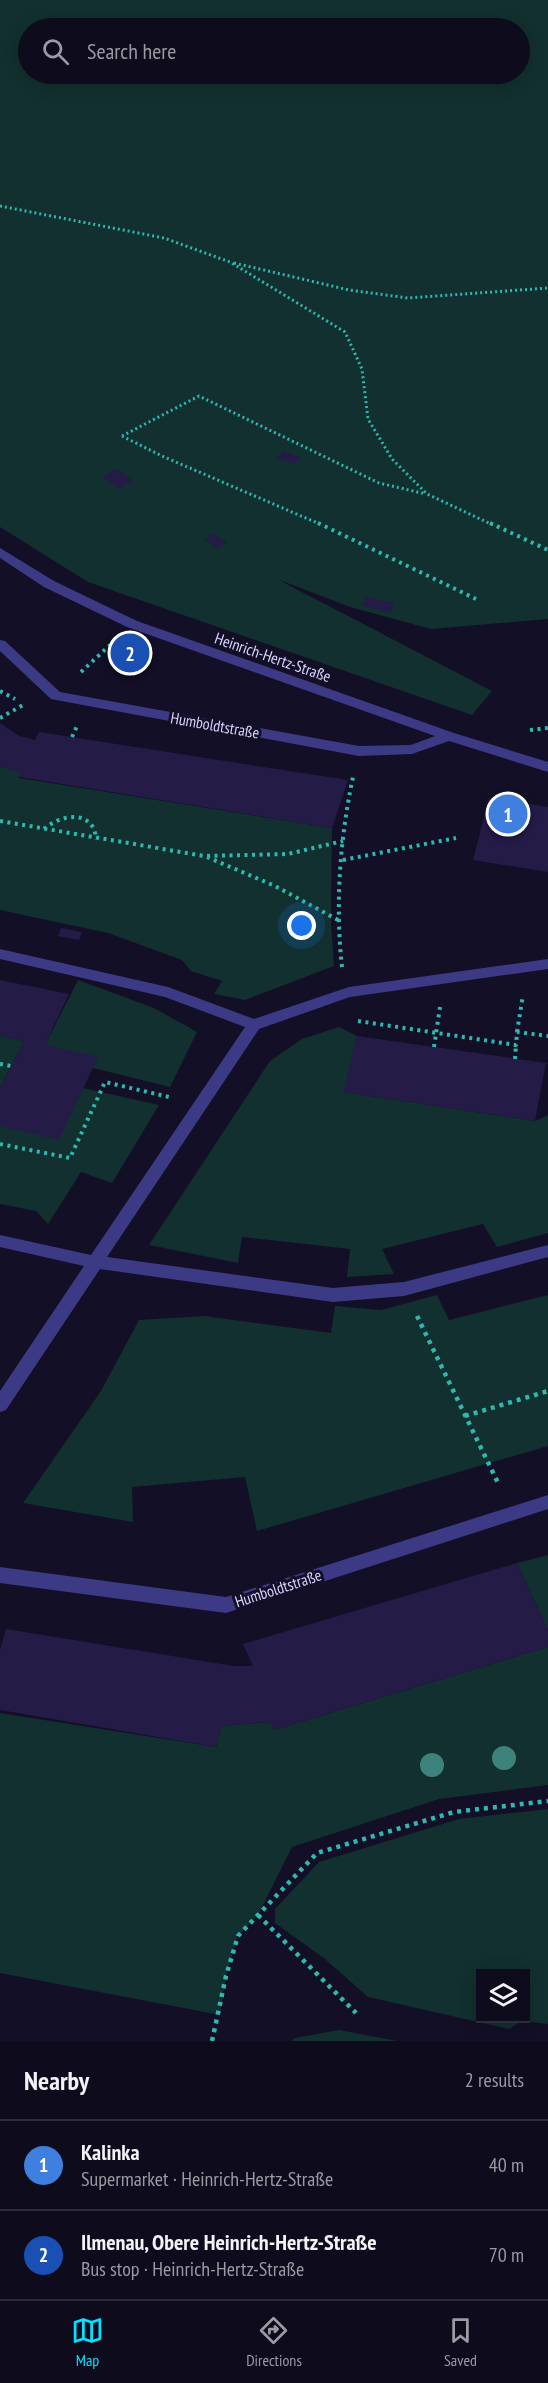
<!DOCTYPE html>
<meta charset="utf-8">
<style>
:root{--surface:#0e0b1c;--page:#1c1929;--text:#f1f3f6;--muted:#9b9ba3;--line:#2e2b3b;--accent:#00e5ff}
body{margin:0;font-family:"PT Sans Narrow",sans-serif;background:var(--page);color:var(--text)}
.controls{position:absolute;right:18px;bottom:18px;display:grid;overflow:hidden;border-radius:0px;box-shadow:0 3px 15px #0003}
.controls button{width:54px;height:54px;display:grid;place-items:center;padding:0;border:0;border-bottom:2px solid var(--line);background:var(--surface);color:var(--text);font:30px sans-serif}
.you{position:absolute;left:302px;top:926px;width:21px;height:21px;margin:-15px;border:4px solid #fff;border-radius:50%;background:#1a73e8;box-shadow:0 0 0 9px #1a73e833}
.badge{display:grid;place-items:center;width:39px;height:39px;border-radius:50%;background:var(--accent);color:#fff;font-size:20px;font-weight:700}
.pin{position:absolute;translate:-50% -50%;border:3px solid #fff;box-shadow:0 2px 6px #0006}
.list{margin:0;padding:0;list-style:none}
h2{display:flex;justify-content:space-between;align-items:center;height:78px;margin:0;padding:0 24px;font-size:26px}
h2 small{font-size:20px;font-weight:400;color:var(--muted)}
.list li{display:grid;grid-template-columns:39px 1fr auto;gap:18px;align-items:center;box-sizing:border-box;height:90px;padding:0 24px;border-top:2px solid var(--line)}
.list b{display:block;font-size:22px;white-space:nowrap}
.list p{margin:0;font-size:20px;white-space:nowrap;color:var(--muted)}
.list em{font-size:20px;font-style:normal;color:var(--muted)}
.icon{flex:none;width:33px;height:33px;fill:none;stroke:currentColor;stroke-width:2;stroke-linecap:round;stroke-linejoin:round}
.map{position:relative;flex:none;width:548px;height:2041px;overflow:hidden}
.search{position:absolute;background:var(--surface);box-shadow:0 3px 15px #0003;left:18px;right:18px;top:18px;height:66px;display:flex;align-items:center;gap:15px;box-sizing:border-box;padding:0 21px;border-radius:33px;color:var(--muted);font-size:22px}
.sheet{height:258px;background:var(--surface)}
nav{display:flex;justify-content:space-around;align-items:center;box-sizing:border-box;height:84px;border-top:2px solid var(--line);background:var(--surface);font-size:16px;color:var(--muted)}
nav a{display:grid;justify-items:center;gap:3px}
nav .on{color:var(--accent)}
.map>svg:first-child{display:block}
.green{fill:#12302f;fill-rule:evenodd}
.building{fill:#241b47}
.lines{fill:none;stroke-linecap:round;stroke-linejoin:round}
.path-far2{stroke:#2fb8b0;stroke-width:3;stroke-dasharray:2 3;stroke-linecap:butt}
.path-far1{stroke:#2fb8b0;stroke-width:4;stroke-dasharray:3 4.5;stroke-linecap:butt}
.path{stroke:#2fb8b0;stroke-width:4.5;stroke-dasharray:4 5;stroke-linecap:butt}
.street{fill:#3d3a85;fill-rule:evenodd}
.tree{fill:#3d827b}
.labels{text-anchor:middle;dominant-baseline:central;stroke-width:6;stroke-linejoin:round;paint-order:stroke}
.street-label{font-size:16px;fill:#d9d4ff;stroke:#130f26}
</style>
<div class="map">
<svg width="548" height="2041" viewBox="0 0 548 2041">
<rect width="100%" height="100%" fill="#130f26"/>
<path class="green" d="M 0,0 L 548,0 L 548,619 L 431,629 L 350,607 L 277,579 L 492,691 L 472,715 L 88,582 L 0,527 ZM 28,28 L 520,28 L 520,74 L 28,74 Z
M 0,766 L 21,773 L 19,778 L 332,828 L 331,923 L 334,966 L 245,1000 L 214,994 L 222,981 L 191,971 L 182,960 L 108,933 L 0,910 Z
M 78,980 L 154,1008 L 197,1032 L 170,1087 L 93,1068 L 45,1045 Z
M 339,1027 L 357,1036 L 344,1092 L 535,1121 L 548,1115 L 548,1233 L 497,1247 L 483,1224 L 382,1249 L 394,1274 L 347,1277 L 350,1249 L 242,1237 L 238,1263 L 149,1245 L 270,1061 L 302,1039 Z
M 0,1036 L 24,1041 L 0,1088 Z
M 83,1088 L 159,1105 L 112,1183 L 81,1172 L 48,1224 L 36,1211 L 0,1204 L 0,1126 Z
M 437,1295 L 449,1320 L 548,1295 L 548,1446 L 257,1531 L 245,1477 L 132,1487 L 133,1522 L 23,1503 L 101,1391 L 139,1320 L 204,1316 L 331,1333 L 335,1306 L 381,1310 Z
M 548,1555 L 548,1631 L 517,1563 Z
M 548,1647 L 548,1785 L 439,1799 L 292,1847 L 258,1915 L 238,1936 L 226,1976 L 220,2015 L 0,1973 L 0,1713 L 216,1747 L 221,1726 L 271,1722 L 274,1730 Z
M 548,1809 L 548,2024 L 522,2021 L 509,2029 L 368,1997 L 325,1959 L 275,1923 L 275,1909 L 319,1862 L 459,1819 ZM 480,1974 L 526,1974 L 526,2018 L 480,2018 Z
M 339,2030 L 397,2041 L 292,2041 L 295,2038 Z"/>
<path class="building" d="M 284,451 L 301,458 L 294,464 L 277,458 Z
M 116,469 L 133,480 L 119,488 L 102,477 Z
M 213,534 L 227,542 L 218,548 L 204,539 Z
M 367,597 L 394,603 L 390,612 L 362,606 Z
M 0,723 L 19,736 L 35,740 L 39,732 L 348,780 L 332,828 L 19,777 L 21,773 L 0,766 Z
M 489,798 L 548,807 L 548,872 L 473,860 Z
M 61,928 L 82,932 L 79,940 L 58,936 Z
M 0,980 L 69,994 L 45,1045 L 98,1057 L 59,1140 L 0,1126 L 0,1088 L 24,1041 L 0,1036 Z
M 357,1036 L 546,1063 L 535,1121 L 343,1092 Z
M 517,1563 L 548,1631 L 548,1647 L 274,1730 L 271,1722 L 221,1726 L 216,1747 L 0,1710 L 0,1650 L 6,1629 L 234,1666 L 253,1666 L 243,1644 Z"/>
<g class="lines">
<path class="path-far2" d="M 0,206 L 164,238 L 230,262 L 345,332 L 362,369 L 368,419 L 392,459 L 427,494 L 493,525
M 234,263 L 349,290 L 408,298 L 548,288
M 122,436 L 162,456 L 322,525
M 122,436 L 199,396 L 379,483 L 426,494"/>
<path class="path-far1" d="M 318,523 L 476,599
M 490,523 L 548,550
M 81,672 L 110,645
M 0,691 L 15,699
M 0,718 L 23,705
M 530,730 L 548,728
M 72,737 L 77,726
M 0,821 L 204,856 L 288,854 L 343,841
M 44,829 C 61,814 94,809 96,839
M 207,857 L 275,886 L 340,921
M 343,860 L 456,838
M 342,967 C 335,905 340,838 353,777
M 358,1021 L 516,1045 L 517,1032 L 548,1036
M 517,1032 L 523,995
M 434,1047 L 440,1007
M 515,1059 L 516,1045
M 0,1064 L 11,1066
M 0,1144 L 70,1158 L 105,1082 L 169,1097"/>
<path class="path" d="M 417,1316 L 499,1485
M 465,1416 L 548,1391
M 258,1915 L 356,2013
M 212,2041 L 226,1976 L 238,1936 L 317,1853 L 454,1812 L 548,1801"/>
<path class="street" d="M 0,548 L 54,581 L 137,621 L 454,733 L 548,762 L 548,772 L 449,741 L 412,754 L 359,756 L 56,700 L 51,699 L 0,651 L 0,640 L 5,641 L 60,692 L 359,746 L 411,745 L 435,736 L 127,627 L 44,587 L 0,558 Z
M 0,949 L 168,987 L 254,1019 L 349,987 L 548,959 L 548,969 L 350,997 L 259,1029 L 107,1257 L 333,1288 L 404,1282 L 548,1245 L 548,1257 L 404,1296 L 333,1302 L 100,1269 L 6,1410 L 0,1412 L 0,1391 L 84,1266 L 0,1247 L 0,1235 L 91,1255 L 245,1027 L 165,997 L 0,959 Z
M 548,1495 L 548,1509 L 226,1613 L 0,1583 L 0,1567 L 226,1597 Z"/>
</g>
<g class="tree">
<circle cx="504" cy="1758" r="12"/>
<circle cx="432" cy="1765" r="12"/>
</g>
<g class="labels">
<g class="street-label">
<text transform="translate(273 657) rotate(19)">Heinrich-Hertz-Straße</text>
<text transform="translate(215 725) rotate(10)">Humboldtstraße</text>
<text transform="translate(278 1588) rotate(-18)">Humboldtstraße</text>
</g>
</g>
</svg>
<div class="controls">
<button><svg class="icon" aria-label="layers" viewBox="0 0 24 24"><path d="M12 4l9 5-9 5-9-5zM3 14l9 5 9-5"/></svg></button>
</div>
<div class="you"></div>
<div class="pin badge" style="left:508px;top:814px;background:#3f7fe0">1</div>
<div class="pin badge" style="left:130px;top:653px;background:#1a4fb4">2</div>
<div class="search"><svg class="icon" aria-label="search" viewBox="0 0 24 24"><circle cx="10" cy="10" r="6"/><path d="M15 15l6 6"/></svg>Search here</div>
</div>
<section class="sheet">
<h2>Nearby<small>2 results</small></h2>
<ul class="list">
<li><span class="badge" style="background:#3f7fe0">1</span><div><b>Kalinka</b><p>Supermarket · Heinrich-Hertz-Straße</p></div><em>40 m</em></li>
<li><span class="badge" style="background:#1a4fb4">2</span><div><b>Ilmenau, Obere Heinrich-Hertz-Straße</b><p>Bus stop · Heinrich-Hertz-Straße</p></div><em>70 m</em></li>
</ul>
</section>
<nav>
<a class="on"><svg class="icon" aria-label="map" viewBox="0 0 24 24"><path d="M3 6l6-2 6 2 6-2v14l-6 2-6-2-6 2zM9 4v14M15 6v14"/></svg>Map</a>
<a><svg class="icon" aria-label="directions" viewBox="0 0 24 24"><path d="M12 3l9 9-9 9-9-9zM9 14v-3h6M13 9l2 2-2 2"/></svg>Directions</a>
<a><svg class="icon" aria-label="saved" viewBox="0 0 24 24"><path d="M7 4h10v16l-5-4-5 4z"/></svg>Saved</a>
</nav>
